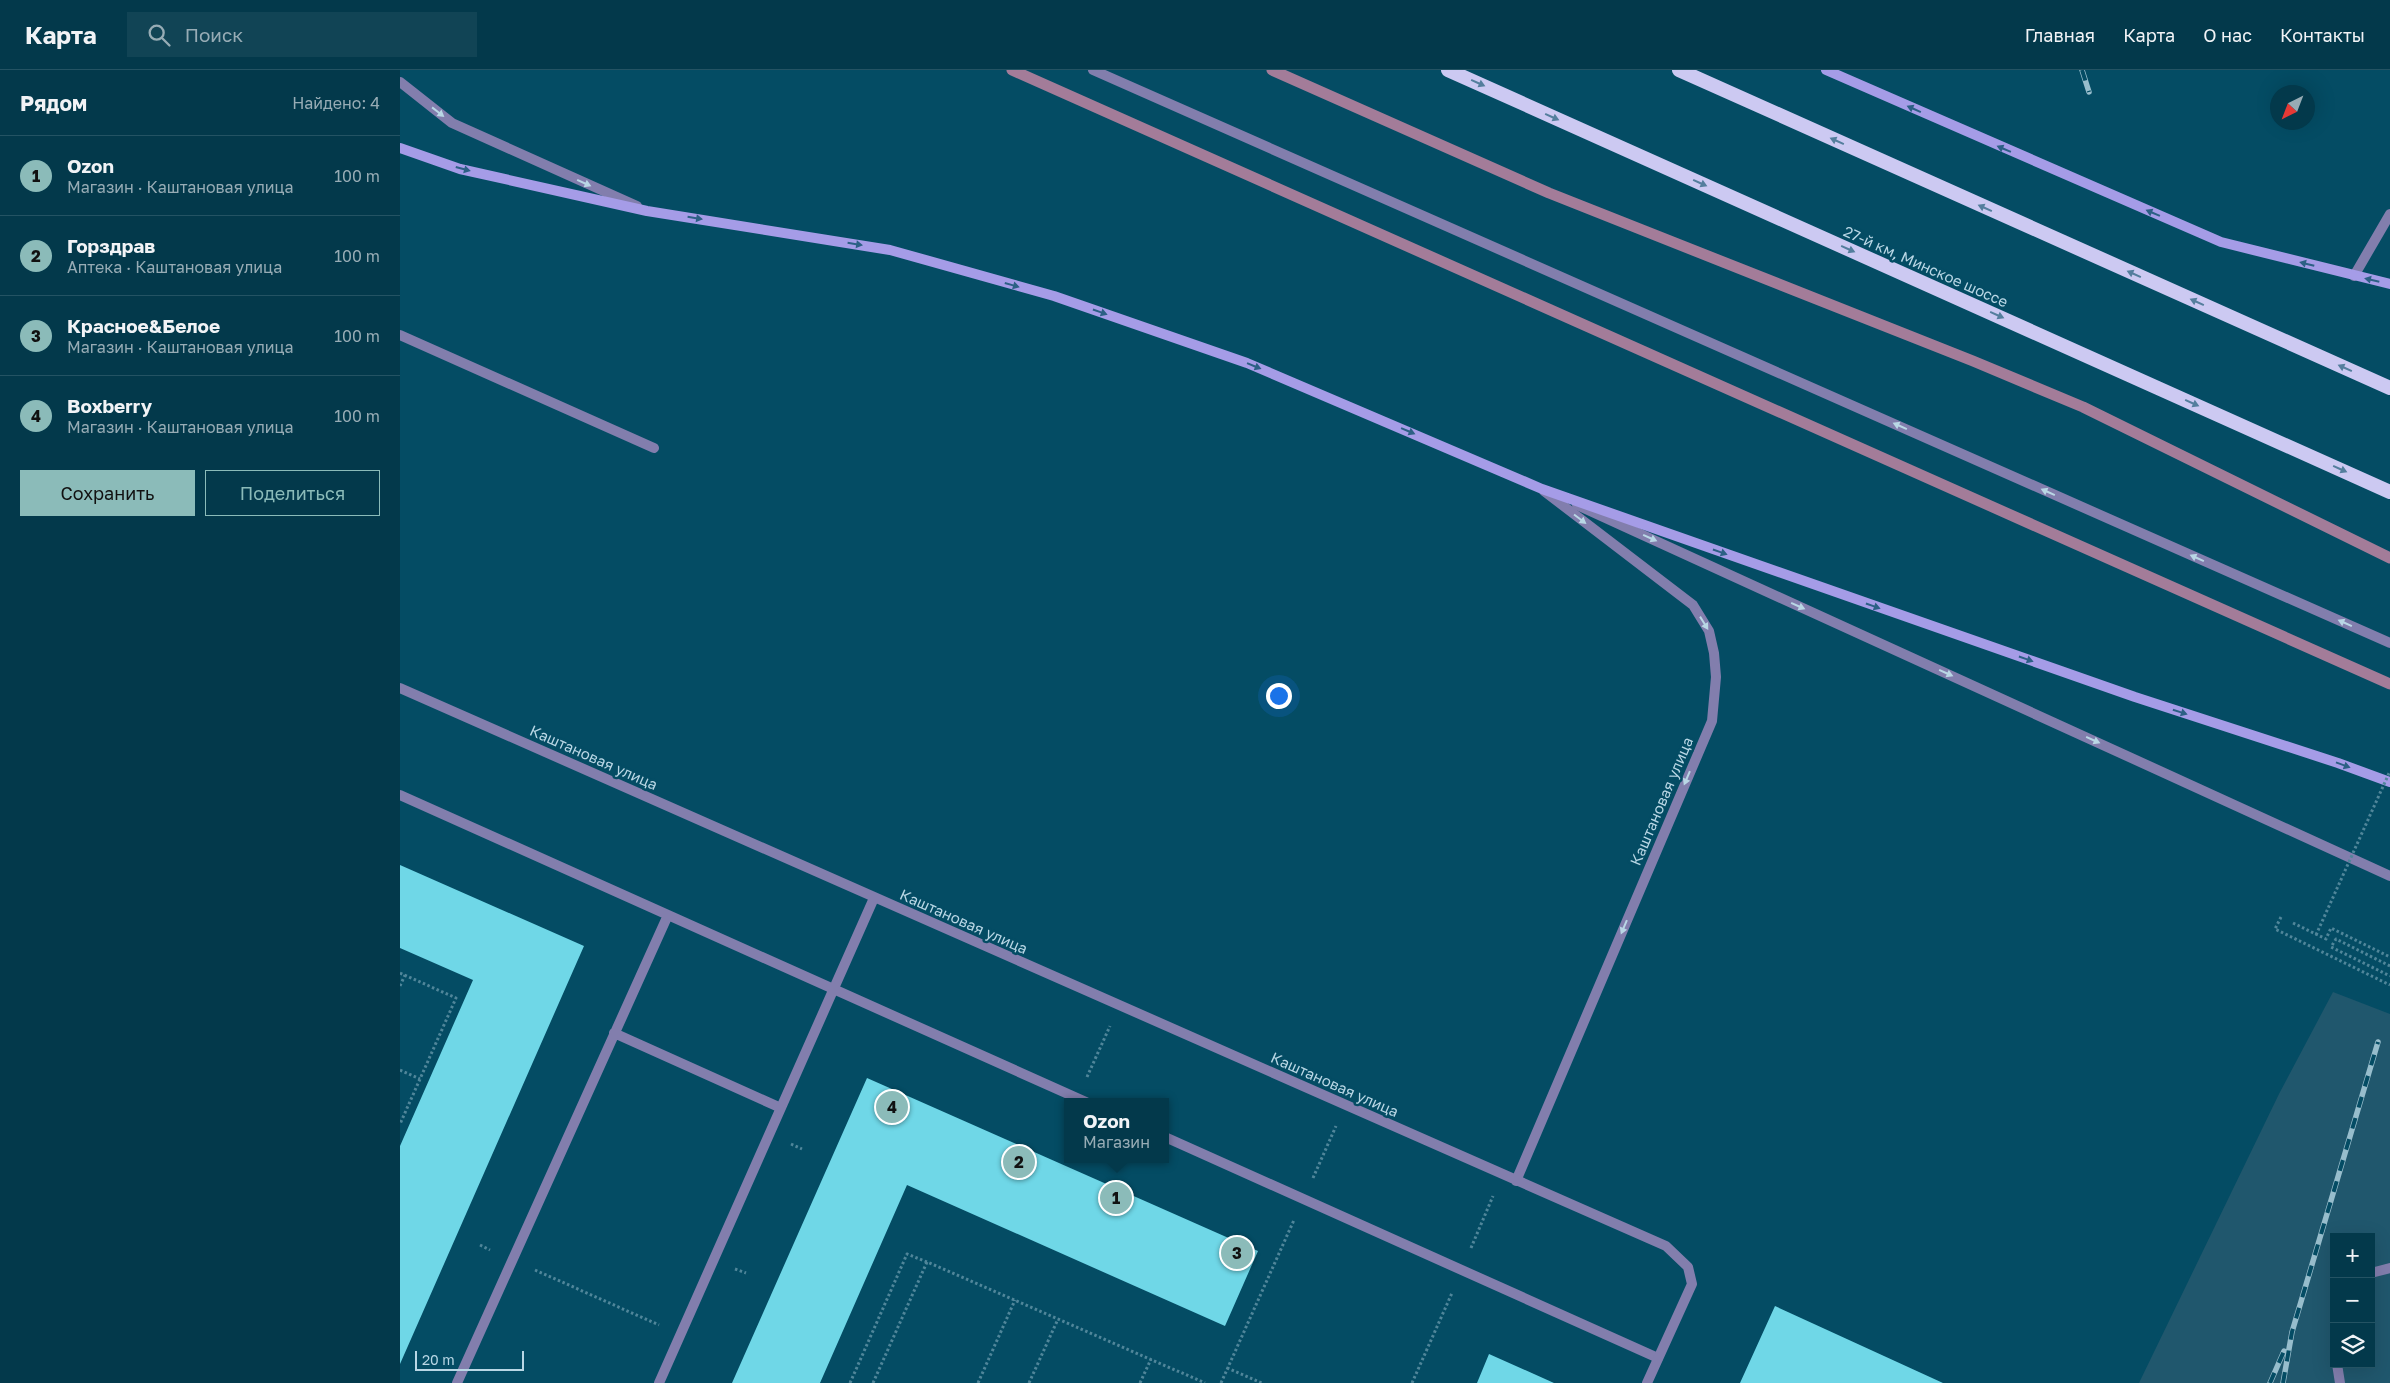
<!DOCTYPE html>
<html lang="ru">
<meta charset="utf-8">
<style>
:root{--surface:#03394b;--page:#145;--text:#f1f3f6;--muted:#97acb5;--line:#245363;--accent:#8bbbb9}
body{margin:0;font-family:"Golos Text",sans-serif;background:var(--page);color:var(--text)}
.controls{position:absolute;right:15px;bottom:15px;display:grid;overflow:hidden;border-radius:0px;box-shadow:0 5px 20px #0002}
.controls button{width:45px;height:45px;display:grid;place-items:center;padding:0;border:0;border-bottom:1px solid var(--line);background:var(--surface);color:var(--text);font:25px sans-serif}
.compass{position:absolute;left:1870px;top:15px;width:45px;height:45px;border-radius:50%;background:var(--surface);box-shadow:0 5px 20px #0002;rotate:222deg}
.scale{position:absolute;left:15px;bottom:12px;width:109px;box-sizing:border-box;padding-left:5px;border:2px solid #b9d7e5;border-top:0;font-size:14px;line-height:18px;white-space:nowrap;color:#b9d7e5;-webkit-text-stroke:4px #044c64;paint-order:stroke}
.you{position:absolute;left:878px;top:625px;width:18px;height:18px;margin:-12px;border:4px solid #fff;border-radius:50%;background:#1a73e8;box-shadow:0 0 0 8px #1a73e833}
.badge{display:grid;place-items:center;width:32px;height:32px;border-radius:50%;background:var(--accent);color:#111;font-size:16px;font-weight:700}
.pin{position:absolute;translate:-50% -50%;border:2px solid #fff;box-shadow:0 1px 5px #0006}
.popup{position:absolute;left:664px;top:1028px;width:105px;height:65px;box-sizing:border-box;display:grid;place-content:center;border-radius:0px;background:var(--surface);filter:drop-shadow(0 1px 4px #0005);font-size:16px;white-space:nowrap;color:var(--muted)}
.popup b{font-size:19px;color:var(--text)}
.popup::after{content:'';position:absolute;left:50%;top:100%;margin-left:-10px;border:10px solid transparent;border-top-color:var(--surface)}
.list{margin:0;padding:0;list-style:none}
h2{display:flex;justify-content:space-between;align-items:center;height:65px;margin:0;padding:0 20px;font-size:21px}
h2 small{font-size:16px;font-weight:400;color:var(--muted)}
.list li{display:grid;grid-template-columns:32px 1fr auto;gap:15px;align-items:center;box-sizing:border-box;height:80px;padding:0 20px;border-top:1px solid var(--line)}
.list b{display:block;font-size:19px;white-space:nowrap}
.list p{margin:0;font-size:16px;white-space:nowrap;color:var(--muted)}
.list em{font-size:16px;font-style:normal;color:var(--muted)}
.actions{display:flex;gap:10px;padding:15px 20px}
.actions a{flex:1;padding:11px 0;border:1px solid var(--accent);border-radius:0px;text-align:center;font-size:18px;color:var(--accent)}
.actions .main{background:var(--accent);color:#111}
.icon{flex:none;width:28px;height:28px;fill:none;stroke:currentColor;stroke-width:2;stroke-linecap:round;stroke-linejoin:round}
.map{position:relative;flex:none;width:1990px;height:1313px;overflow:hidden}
header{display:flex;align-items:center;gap:30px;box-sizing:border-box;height:70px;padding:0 25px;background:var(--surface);border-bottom:1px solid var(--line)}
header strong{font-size:24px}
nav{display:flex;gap:28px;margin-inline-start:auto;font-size:18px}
.search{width:350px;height:45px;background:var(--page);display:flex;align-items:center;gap:12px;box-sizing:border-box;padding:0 18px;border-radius:0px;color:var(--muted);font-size:19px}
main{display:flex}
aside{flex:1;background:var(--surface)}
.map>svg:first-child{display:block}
.built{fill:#20576d;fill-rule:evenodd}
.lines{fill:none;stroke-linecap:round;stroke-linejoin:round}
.stream{stroke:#a37c99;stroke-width:11}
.building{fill:#6fd7e7}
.path{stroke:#50869a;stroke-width:3;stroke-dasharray:2.5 2.5;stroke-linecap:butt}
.service{stroke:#827ead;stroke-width:10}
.minor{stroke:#827ead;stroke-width:10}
.tertiary{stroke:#827ead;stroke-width:10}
.secondary{stroke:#a59ce7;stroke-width:10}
.trunk{stroke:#ccc9f2;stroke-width:14}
.rail-casing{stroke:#97bdcc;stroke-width:5.5}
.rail{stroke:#044c64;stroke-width:4;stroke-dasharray:11;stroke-linecap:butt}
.path-bridge{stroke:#50869a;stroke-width:3;stroke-dasharray:2.5 2.5;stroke-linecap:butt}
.oneway{fill:#547e9d}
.oneway2{fill:#2c6085}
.oneway3{fill:#b9d7e5}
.labels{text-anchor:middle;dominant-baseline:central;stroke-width:5;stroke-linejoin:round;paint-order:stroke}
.street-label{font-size:15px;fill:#b9d7e5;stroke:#044c64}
</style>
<header>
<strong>Карта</strong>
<div class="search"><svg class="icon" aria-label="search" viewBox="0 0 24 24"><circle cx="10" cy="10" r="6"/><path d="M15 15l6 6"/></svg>Поиск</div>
<nav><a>Главная</a><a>Карта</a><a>О нас</a><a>Контакты</a></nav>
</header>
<main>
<aside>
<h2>Рядом<small>Найдено: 4</small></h2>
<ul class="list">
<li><span class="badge">1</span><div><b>Ozon</b><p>Магазин · Каштановая улица</p></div><em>100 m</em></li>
<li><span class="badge">2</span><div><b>Горздрав</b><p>Аптека · Каштановая улица</p></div><em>100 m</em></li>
<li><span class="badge">3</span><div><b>Красное&amp;Белое</b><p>Магазин · Каштановая улица</p></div><em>100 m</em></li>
<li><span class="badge">4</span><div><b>Boxberry</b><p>Магазин · Каштановая улица</p></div><em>100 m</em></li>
</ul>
<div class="actions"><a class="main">Сохранить</a><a>Поделиться</a></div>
</aside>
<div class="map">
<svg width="1990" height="1313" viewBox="0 0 1990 1313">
<rect width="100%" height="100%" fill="#044c64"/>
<path class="built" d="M 1933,922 L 1990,944 L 1990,1313 L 1739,1313 L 1879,1024 ZM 1934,1167 L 1971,1167 L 1971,1294 L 1934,1294 Z"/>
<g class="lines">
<path class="stream" d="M 612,0 L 1990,614
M 872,0 L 1149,123 L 1573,291 L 1683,337 L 1990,488"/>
</g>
<path class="building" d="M 0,795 L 184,876 L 0,1294 L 0,1076 L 73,910 L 0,878 Z
M 467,1008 L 858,1181 L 825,1256 L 507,1115 L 420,1313 L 332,1313 Z
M 1375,1236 L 1543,1313 L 1340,1313 Z
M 1089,1284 L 1154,1313 L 1077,1313 Z"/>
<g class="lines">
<path class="path" d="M 1881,847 L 1875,859 L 1990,915
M 1893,853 L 1926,869 L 1931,858 L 1990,887
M 1990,896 L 1936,869 L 1931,877 L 1990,906
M 0,903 L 56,928 L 0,1054
M 0,916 L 5,905
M 0,1000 L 20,1009
M 687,1007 L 710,956
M 391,1074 L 402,1079
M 913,1108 L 936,1056
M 80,1175 L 90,1180
M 1071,1178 L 1093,1126
M 335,1199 L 346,1203
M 135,1200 L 259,1255
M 827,1298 L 862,1313
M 450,1313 L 507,1184 L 527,1192
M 473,1313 L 527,1192 L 805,1313
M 578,1313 L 615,1230
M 629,1313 L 658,1249
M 740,1313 L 751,1289
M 821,1313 L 894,1150
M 1012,1313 L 1052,1223"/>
<path class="service" d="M 1954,206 L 1990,144
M 0,265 L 254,378
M 0,725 L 686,1032
M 214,963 L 381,1038
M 765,1067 L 1258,1288
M 1971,1203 L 1990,1198
M 1937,1294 L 1940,1313
M 57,1313 L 268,845
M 259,1313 L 474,828"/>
<path class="minor" d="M 0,618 L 1266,1176 L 1288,1197 L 1292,1214 L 1247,1313
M 1116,1111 L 1312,651 L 1316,607 L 1314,583 L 1309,561 L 1293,535 L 1144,421"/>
<path class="tertiary" d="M 693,0 L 1990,573
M 0,12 L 52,53 L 237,136
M 1177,435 L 1990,806"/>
<path class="secondary" d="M 1426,0 L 1821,172 L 1990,214
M 0,78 L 60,99 L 247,141 L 490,180 L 654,226 L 847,293 L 1142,419 L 1735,627 L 1938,693 L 1990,712"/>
<path class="trunk" d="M 1048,0 L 1990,422
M 1279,0 L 1990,318"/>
<defs>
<path id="rail" d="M 1682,0 L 1689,22
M 1870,1313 L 1884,1281
M 1883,1313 L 1892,1262 L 1978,972"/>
</defs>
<use href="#rail" class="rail-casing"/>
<use href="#rail" class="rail"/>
<path class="path-bridge" d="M 1916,865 L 1990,701"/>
</g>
<defs><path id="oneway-solid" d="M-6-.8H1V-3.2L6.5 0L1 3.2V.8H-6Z" transform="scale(1.25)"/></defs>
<g class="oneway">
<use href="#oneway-solid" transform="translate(1078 13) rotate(24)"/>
<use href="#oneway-solid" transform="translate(1152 47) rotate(24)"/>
<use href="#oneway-solid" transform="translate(1437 71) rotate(-156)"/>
<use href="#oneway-solid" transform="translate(1300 113) rotate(24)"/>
<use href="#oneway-solid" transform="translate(1585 138) rotate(-156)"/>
<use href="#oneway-solid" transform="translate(1448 179) rotate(24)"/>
<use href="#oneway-solid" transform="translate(1734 204) rotate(-156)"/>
<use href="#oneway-solid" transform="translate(1797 232) rotate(-156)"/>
<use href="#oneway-solid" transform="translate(1597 245) rotate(24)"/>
<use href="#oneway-solid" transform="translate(1945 298) rotate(-156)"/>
<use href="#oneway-solid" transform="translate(1792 333) rotate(24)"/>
<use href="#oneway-solid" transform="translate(1940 399) rotate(24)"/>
</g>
<g class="oneway2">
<use href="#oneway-solid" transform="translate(1514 39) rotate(-156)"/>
<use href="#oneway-solid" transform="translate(1604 79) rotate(-157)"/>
<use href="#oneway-solid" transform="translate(63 99) rotate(15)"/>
<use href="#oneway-solid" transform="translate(1753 143) rotate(-157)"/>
<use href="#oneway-solid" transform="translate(295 148) rotate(9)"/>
<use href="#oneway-solid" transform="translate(455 174) rotate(9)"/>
<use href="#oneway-solid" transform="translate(1907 194) rotate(-166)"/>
<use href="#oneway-solid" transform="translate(1972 210) rotate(-167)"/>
<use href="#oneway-solid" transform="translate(612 215) rotate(16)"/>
<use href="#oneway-solid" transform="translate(700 242) rotate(19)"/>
<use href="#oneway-solid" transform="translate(854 296) rotate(22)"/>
<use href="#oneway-solid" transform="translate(1008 361) rotate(23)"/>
<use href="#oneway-solid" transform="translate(1320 482) rotate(19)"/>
<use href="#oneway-solid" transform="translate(1473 536) rotate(19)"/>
<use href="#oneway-solid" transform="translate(1626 589) rotate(19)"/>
<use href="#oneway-solid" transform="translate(1780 642) rotate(18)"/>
<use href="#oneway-solid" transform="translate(1943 695) rotate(20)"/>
</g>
<g class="oneway3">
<use href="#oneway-solid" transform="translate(38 42) rotate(38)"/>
<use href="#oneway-solid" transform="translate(184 113) rotate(24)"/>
<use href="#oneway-solid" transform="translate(1500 356) rotate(-156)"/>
<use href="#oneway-solid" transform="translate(1648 422) rotate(-156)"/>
<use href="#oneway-solid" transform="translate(1180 449) rotate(37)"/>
<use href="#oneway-solid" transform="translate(1250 468) rotate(24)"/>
<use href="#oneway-solid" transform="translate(1797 488) rotate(-156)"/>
<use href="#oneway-solid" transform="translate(1398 536) rotate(24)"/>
<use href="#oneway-solid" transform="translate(1304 553) rotate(58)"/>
<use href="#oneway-solid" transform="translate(1945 553) rotate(-156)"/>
<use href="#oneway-solid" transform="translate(1546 603) rotate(24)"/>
<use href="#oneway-solid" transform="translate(1693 670) rotate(24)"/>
<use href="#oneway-solid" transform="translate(1287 708) rotate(113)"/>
<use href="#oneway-solid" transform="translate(1224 857) rotate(113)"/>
</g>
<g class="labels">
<g class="street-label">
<text transform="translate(1526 196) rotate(24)">27-й км, Минское шоссе</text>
<text transform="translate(194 687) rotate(24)">Каштановая улица</text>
<text transform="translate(1261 731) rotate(-67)">Каштановая улица</text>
<text transform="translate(564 851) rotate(24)">Каштановая улица</text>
<text transform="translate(935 1014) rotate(24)">Каштановая улица</text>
</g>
</g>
</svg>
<div class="controls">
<button>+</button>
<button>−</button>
<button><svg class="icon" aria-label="layers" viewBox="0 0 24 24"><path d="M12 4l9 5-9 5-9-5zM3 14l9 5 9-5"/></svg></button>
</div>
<svg class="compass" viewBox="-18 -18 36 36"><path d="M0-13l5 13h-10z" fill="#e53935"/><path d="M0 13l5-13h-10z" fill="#97acb5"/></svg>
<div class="scale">20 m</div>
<div class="you"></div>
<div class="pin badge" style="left:716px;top:1128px">1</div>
<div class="popup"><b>Ozon</b>Магазин</div>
<div class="pin badge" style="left:619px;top:1092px">2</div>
<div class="pin badge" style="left:837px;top:1183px">3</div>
<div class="pin badge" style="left:492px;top:1037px">4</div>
</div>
</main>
